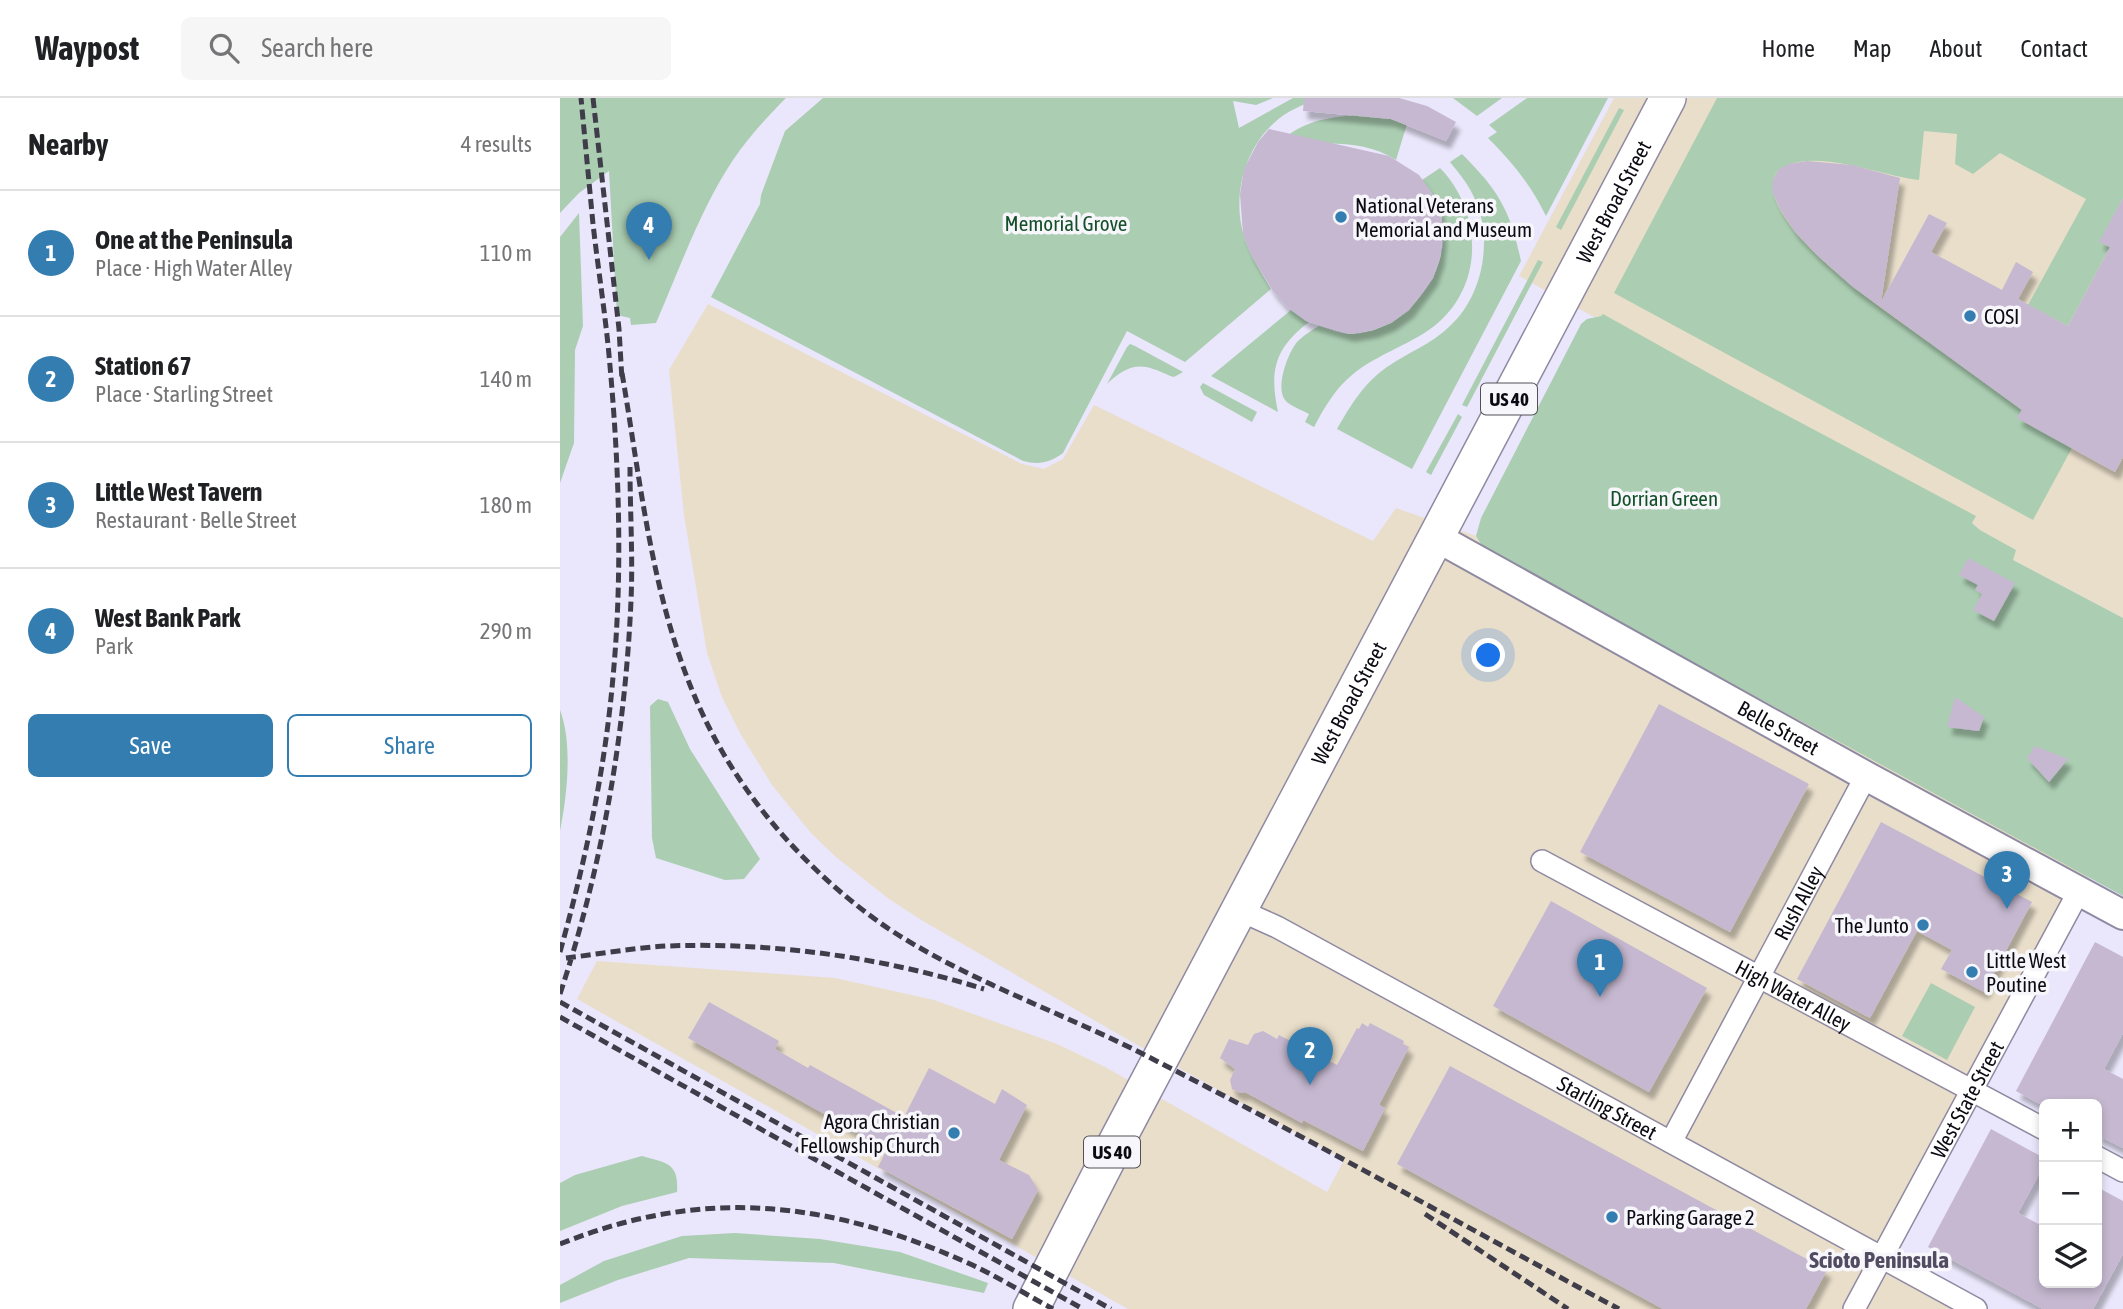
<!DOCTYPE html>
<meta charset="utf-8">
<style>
:root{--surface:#fff;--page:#f6f6f6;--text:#202124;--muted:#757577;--line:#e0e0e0;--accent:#347db1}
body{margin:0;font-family:"Asap Condensed",sans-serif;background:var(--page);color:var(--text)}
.controls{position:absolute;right:21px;bottom:21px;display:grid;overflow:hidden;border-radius:10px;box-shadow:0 4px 10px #0003}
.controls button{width:63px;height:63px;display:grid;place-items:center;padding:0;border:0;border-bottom:2px solid var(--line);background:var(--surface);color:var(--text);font:35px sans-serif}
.you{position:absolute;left:929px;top:558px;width:24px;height:24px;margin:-18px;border:5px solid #fff;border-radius:50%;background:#1a73e8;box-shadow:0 0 0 10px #1a73e833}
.badge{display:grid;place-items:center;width:46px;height:46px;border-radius:50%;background:var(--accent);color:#fff;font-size:23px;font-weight:700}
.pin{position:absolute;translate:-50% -58px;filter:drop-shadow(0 2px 4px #0008)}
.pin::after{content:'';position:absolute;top:37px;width:24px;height:21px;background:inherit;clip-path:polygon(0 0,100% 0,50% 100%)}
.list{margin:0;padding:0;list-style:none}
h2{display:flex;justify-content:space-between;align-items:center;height:91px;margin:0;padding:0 28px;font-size:30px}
h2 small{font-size:23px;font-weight:400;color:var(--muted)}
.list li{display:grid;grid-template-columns:46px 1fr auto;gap:21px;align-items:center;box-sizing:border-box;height:126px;padding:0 28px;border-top:2px solid var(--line)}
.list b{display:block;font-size:26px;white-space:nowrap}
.list p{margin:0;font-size:23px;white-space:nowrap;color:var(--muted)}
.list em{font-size:23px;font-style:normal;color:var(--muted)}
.actions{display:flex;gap:14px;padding:21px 28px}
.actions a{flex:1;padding:16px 0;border:2px solid var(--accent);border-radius:10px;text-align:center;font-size:24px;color:var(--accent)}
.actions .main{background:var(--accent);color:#fff}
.icon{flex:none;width:38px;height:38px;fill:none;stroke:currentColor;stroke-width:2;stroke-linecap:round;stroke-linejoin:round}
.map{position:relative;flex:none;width:1563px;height:1211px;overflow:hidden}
header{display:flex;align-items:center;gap:42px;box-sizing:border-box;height:98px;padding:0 35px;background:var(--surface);border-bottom:2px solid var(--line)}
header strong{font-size:33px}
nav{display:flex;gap:38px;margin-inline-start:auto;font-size:24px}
.search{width:490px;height:63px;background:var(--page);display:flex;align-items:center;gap:18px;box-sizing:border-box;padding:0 24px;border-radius:10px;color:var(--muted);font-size:26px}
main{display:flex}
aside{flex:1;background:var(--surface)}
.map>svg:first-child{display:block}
.commercial{fill:#e9deca}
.green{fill:#abceb2}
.building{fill:#c5b8d0;filter:url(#shadow)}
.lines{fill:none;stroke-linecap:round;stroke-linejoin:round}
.minor-casing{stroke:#8f8aa2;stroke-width:24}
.tertiary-casing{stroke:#8f8aa2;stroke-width:32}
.primary-casing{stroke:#8f8aa2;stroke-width:38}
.minor{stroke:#fff;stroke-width:21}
.tertiary{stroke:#fff;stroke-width:28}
.primary{stroke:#fff;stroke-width:35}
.rail{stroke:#3f3d49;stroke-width:5;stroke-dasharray:10 5;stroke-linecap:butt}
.poi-dot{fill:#347db1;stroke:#f7f6fb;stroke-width:2.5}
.labels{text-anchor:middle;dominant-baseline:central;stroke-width:7;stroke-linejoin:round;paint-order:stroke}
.shield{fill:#f7f6fb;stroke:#525159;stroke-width:2}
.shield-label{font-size:19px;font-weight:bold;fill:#0c0a13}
.street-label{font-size:21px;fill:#0c0a13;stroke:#f7f6fb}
.poi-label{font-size:21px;fill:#0c0a13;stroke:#f7f6fb;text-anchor:start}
.park-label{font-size:21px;fill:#134f28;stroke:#f7f6fb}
.neighbourhood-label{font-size:23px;font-weight:bold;fill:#514c62;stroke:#f7f6fb}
</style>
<header>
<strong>Waypost</strong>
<div class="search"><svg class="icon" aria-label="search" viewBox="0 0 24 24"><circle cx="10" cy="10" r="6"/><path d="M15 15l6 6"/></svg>Search here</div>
<nav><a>Home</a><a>Map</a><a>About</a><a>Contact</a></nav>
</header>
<main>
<aside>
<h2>Nearby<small>4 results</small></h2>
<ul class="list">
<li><span class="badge">1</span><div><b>One at the Peninsula</b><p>Place · High Water Alley</p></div><em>110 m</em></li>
<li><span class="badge">2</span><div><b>Station 67</b><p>Place · Starling Street</p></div><em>140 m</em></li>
<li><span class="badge">3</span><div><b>Little West Tavern</b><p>Restaurant · Belle Street</p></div><em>180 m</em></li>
<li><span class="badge">4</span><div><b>West Bank Park</b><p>Park</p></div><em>290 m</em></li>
</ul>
<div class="actions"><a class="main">Save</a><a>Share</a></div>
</aside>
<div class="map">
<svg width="1563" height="1211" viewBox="0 0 1563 1211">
<defs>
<filter id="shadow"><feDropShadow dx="4.5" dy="8" stdDeviation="2" flood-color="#0004"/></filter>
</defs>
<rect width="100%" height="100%" fill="#eae6fb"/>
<path class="commercial" d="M 1054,0 L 1563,0 L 1563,520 L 1453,462 L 1408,421 L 1039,218 L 1034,219 L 959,178 Z
M 148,206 L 462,366 L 484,371 L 503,361 L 534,307 L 813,443 L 836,410 L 916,438 L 924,451 L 1528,778 L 1322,1159 L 1416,1211 L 568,1211 L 17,901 L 37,863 L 275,880 L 374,902 L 497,946 L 545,969 L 767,1094 L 784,1062 L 558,936 L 363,823 L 329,801 L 276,759 L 251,735 L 212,687 L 180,635 L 162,599 L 147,555 L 124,417 L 109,272 Z"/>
<path class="green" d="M 0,0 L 226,0 C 206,20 189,39 173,62 C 141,110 119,172 96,225 L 71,227 L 70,220 L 57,217 L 49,73 L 19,95 L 0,115 Z
M 263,0 L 713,0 L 696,7 L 673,3 L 679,30 L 733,0 L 762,0 C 745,6 727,12 714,25 C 684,52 672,100 684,138 C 690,157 701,174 711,191 L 625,264 L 567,233 L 503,355 C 489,365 479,367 463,363 L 151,199 L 200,106 L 201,97 L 225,33 Z
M 893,0 L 942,0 L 917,18 Z
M 967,0 L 1048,0 L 986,118 C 971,87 952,64 928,40 L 937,34 L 929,27 Z
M 1157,0 L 1563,0 L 1563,100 L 1540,144 L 1550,149 L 1508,228 L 1468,207 L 1526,101 L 1440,55 L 1413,76 L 1395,66 L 1397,36 L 1364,33 L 1359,82 C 1322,78 1263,53 1228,67 C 1219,70 1213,77 1213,86 C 1210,139 1340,223 1380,252 C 1407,272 1435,292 1462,312 L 1458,320 L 1512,350 L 1473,422 L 1054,195 Z
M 1059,10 L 1064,12 L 1001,132 L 996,129 Z
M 794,17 L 831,21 L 847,26 L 836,62 C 800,39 753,46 714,49 C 741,24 758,21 794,17 Z
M 902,56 C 939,93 950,112 961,163 L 852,371 L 777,331 C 791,307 803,286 827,269 C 847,255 872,246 890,228 C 923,198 934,140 914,99 C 908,86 899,75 890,64 Z
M 880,70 C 921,112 925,183 879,224 C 854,246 818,255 792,277 C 775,291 764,310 754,329 L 745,324 L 749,316 C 742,312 730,308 725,302 C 715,289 728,255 737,244 C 743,238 752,232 759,228 C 769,231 781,236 791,236 C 849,235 899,166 879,110 C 876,100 869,91 862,82 Z
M 19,115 L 23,228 L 15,252 L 14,345 L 0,385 L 0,139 Z
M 978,162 L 983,164 L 907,309 L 902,307 Z
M 731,212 L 749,224 C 715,250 709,272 718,314 L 651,278 Z
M 1043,216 L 1170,287 L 1416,418 L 1412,425 L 1420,432 L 1456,452 L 1453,462 L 1563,520 L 1563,798 L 924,451 L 916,438 L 921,420 L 1021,226 L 1027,221 L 1041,218 Z
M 570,246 L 575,248 L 623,274 L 614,279 C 606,277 601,273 593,271 C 574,264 561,273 547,286 L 567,249 Z
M 643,285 L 697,314 L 692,324 L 644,297 L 640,289 Z
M 898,316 L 902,319 L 871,377 L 866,374 Z
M 98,601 L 108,604 L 130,651 L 200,761 L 184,781 L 165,782 L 96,760 L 92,740 L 90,608 Z
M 0,612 C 13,646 7,698 0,733 Z
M 1371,885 L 1415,909 L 1387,962 L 1342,938 Z
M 82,1058 C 107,1065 119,1065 117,1094 L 62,1108 L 0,1133 L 0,1085 L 15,1077 Z
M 175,1135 L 260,1141 L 340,1154 L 428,1185 L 424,1195 L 274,1165 L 129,1160 L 58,1182 L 0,1205 L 0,1187 L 44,1163 L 122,1138 Z"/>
<path class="building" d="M 744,0 L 839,0 L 867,8 L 896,24 L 886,43 L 831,21 L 743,13 Z
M 709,31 L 829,58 L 859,77 L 871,94 L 879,110 L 882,122 L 882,142 L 880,160 L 873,180 L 849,212 L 831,225 L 813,232 L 790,236 L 746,223 L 727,209 L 713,193 L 691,157 L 683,136 L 680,96 L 684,71 L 698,44 Z
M 1247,63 L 1292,67 L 1340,80 L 1321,204 L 1369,116 L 1387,125 L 1371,154 L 1442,192 L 1456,164 L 1473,174 L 1458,201 L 1508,228 L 1550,149 L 1539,144 L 1563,100 L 1563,359 L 1555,374 L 1457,320 L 1462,312 L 1293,189 L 1257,157 L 1235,134 L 1220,111 L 1212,93 L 1213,81 L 1219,71 L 1229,66 Z
M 1408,460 L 1455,485 L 1434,523 L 1413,512 L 1422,496 L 1415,492 L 1418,487 L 1399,477 Z
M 1395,599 L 1424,619 L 1419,633 L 1387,629 Z
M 1099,606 L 1249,686 L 1170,834 L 1020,754 Z
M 1475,648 L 1508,661 L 1489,684 L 1467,660 Z
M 1321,724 L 1472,804 L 1424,894 L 1381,871 L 1392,852 L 1357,833 L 1310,920 L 1237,881 Z
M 991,803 L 1147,890 L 1089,994 L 933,908 Z
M 1535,844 L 1563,859 L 1563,935 L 1544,971 L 1563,981 L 1563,1050 L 1537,1037 L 1537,1006 L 1480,1006 L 1456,993 Z
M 149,904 L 219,943 L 215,951 L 248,970 L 250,967 L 344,1019 L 369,970 L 435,1006 L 442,991 L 467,1007 L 439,1062 L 469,1077 L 478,1092 L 452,1141 L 318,1069 L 327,1051 L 128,940 Z
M 802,925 L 808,929 L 810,925 L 844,943 L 843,946 L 849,949 L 819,1007 L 825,1010 L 803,1053 L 743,1022 L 742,1025 L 685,994 L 681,995 L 672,991 L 670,982 L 675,971 L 660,960 L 669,941 L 688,947 L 694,936 L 703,933 L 717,941 L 719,937 L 777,967 L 797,930 L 799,931 Z
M 890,968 L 1267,1172 L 1246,1211 L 1103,1211 L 837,1066 Z
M 1431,1031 L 1484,1060 L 1484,1067 L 1458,1115 L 1484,1129 L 1484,1185 L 1537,1185 L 1537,1089 L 1563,1103 L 1563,1156 L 1533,1211 L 1483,1211 L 1368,1149 Z"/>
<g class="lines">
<defs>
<g id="minor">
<path id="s1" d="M 982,763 L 1484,1031"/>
<path id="s2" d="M 679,812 L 717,829 L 891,924 L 1416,1211"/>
<path id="s3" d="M 1111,1044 L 1306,678"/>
<path d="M 1537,1059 L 1563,1073"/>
<path id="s4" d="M 1294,1211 L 1519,793"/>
</g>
<g id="tertiary">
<path id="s5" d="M 876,439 L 1306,678 L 1563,817"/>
</g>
<g id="primary">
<path id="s6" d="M 471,1211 L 558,1041 L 1108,0"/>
</g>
</defs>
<use href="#minor" class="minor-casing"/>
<use href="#tertiary" class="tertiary-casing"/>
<use href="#primary" class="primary-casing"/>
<use href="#minor" class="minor"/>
<use href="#tertiary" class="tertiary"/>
<use href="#primary" class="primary"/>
<path class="rail" d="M 33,0 L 59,231 L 62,282
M 62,275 C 83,398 94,525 153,637 C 193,713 257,782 329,831 C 390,871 460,899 526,929 C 567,947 606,968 645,988 C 784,1060 921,1137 1059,1211
M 0,854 C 25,764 45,673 53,579 C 63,473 59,364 49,257 C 45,214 38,170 33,126 C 29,84 25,42 21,0
M 6,860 C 39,856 73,850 107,848 C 214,844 321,859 424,891
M 0,896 C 42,769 65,637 71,503 C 73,459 70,413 70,369
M 0,904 L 551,1211
M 0,919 L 523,1211
M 865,1116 L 1008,1211
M 0,1146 C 144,1088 269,1103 408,1165 C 437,1178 465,1196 493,1211"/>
</g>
<g class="poi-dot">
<circle cx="781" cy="119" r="7"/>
<circle cx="1410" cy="218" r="7"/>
<circle cx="1363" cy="827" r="7"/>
<circle cx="1412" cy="874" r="7"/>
<circle cx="394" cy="1035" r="7"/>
<circle cx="1052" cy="1119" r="7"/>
</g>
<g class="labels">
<g class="shield">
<rect x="921" y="285.5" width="56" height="31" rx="5"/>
<rect x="524" y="1038.5" width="56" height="31" rx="5"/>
</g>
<g class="shield-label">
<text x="949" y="301">US 40</text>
<text x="552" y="1054">US 40</text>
</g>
<g class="street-label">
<text stroke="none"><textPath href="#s6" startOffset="1251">West Broad Street</textPath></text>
<text stroke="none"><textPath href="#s6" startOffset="684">West Broad Street</textPath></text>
<text stroke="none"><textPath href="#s5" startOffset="392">Belle Street</textPath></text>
<text stroke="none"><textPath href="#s3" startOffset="271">Rush Alley</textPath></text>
<text stroke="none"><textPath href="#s1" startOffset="285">High Water Alley</textPath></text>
<text stroke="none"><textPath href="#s4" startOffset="238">West State Street</textPath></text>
<text stroke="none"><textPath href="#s2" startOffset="418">Starling Street</textPath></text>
</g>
<g class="poi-label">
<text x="795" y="107">National Veterans<tspan x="795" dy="24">Memorial and Museum</tspan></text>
<text x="1424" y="218">COSI</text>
<text x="1349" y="827" text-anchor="end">The Junto</text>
<text x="1426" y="862">Little West<tspan x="1426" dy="24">Poutine</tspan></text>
<text x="380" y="1023" text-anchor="end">Agora Christian<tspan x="380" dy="24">Fellowship Church</tspan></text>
<text x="1066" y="1119">Parking Garage 2</text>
</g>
<g class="park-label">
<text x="506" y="125">Memorial Grove</text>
<text x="1104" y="400">Dorrian Green</text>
</g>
<g class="neighbourhood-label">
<text x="1319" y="1162">Scioto Peninsula</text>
</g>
</g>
</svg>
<div class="controls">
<button>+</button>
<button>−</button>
<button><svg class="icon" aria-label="layers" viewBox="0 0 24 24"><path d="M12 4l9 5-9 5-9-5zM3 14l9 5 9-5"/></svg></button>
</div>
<div class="you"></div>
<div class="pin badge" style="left:1040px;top:899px">1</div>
<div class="pin badge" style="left:750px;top:987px">2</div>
<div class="pin badge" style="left:1447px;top:811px">3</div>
<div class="pin badge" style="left:89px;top:162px">4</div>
</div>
</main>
